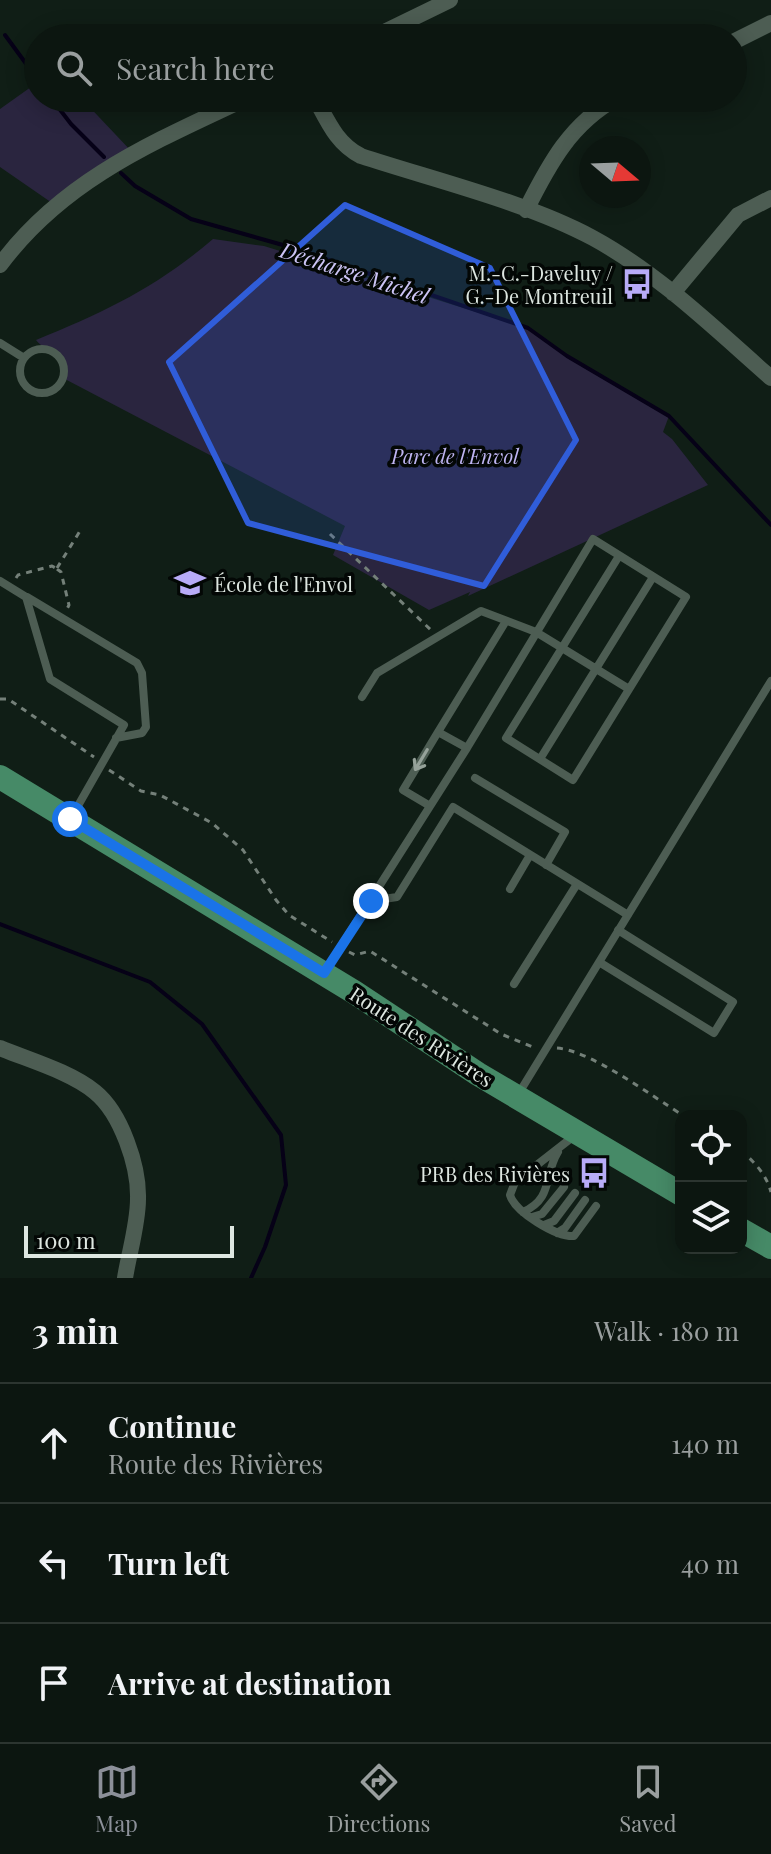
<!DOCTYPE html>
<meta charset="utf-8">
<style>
:root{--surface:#0c1610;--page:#1a231e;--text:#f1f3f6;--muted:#9a9f9f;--line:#2c3530;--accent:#8c9099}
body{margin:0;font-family:"Playfair Display",serif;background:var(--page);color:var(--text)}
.controls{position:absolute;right:24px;bottom:24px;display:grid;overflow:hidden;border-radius:16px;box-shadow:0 4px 20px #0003}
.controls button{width:72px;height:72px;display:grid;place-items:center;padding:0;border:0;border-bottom:2px solid var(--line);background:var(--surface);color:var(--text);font:40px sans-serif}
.compass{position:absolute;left:579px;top:136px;width:72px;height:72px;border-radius:50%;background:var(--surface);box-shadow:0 4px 20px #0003;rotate:109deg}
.scale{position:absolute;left:24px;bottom:20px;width:210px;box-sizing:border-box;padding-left:8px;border:4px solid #dee7e1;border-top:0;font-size:22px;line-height:28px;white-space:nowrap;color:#dee7e1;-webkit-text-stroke:6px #030705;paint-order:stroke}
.stop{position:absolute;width:24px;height:24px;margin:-18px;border:6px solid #1a73e8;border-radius:50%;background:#fff}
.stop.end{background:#1a73e8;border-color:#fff;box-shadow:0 2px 8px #0008}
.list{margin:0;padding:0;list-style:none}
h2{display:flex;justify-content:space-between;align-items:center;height:104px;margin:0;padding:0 32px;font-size:34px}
h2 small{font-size:26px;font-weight:400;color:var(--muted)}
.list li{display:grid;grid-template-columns:52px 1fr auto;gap:24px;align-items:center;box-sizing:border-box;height:120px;padding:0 32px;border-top:2px solid var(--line)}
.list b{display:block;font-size:30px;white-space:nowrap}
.list p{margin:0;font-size:26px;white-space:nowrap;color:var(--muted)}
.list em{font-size:26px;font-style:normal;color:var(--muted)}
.icon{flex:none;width:44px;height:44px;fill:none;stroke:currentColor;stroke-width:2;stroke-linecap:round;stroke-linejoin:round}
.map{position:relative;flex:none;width:771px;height:1278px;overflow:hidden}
.search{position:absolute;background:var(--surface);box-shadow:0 4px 20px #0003;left:24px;right:24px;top:24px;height:88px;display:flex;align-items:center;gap:20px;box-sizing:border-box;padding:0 28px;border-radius:44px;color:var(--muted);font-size:30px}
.sheet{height:464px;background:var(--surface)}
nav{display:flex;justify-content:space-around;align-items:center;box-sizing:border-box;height:112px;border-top:2px solid var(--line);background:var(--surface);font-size:22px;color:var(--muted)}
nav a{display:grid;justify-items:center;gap:4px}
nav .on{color:var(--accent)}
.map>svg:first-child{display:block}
.green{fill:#2a253f}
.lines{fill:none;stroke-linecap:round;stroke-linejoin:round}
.stream{stroke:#060117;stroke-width:4}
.path{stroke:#748079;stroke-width:3;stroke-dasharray:6 6;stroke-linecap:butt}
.service{stroke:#4d5d53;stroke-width:8}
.minor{stroke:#4d5d53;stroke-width:16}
.primary{stroke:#468a67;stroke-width:24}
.oneway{stroke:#96a29a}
.route{stroke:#1a73e8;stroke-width:10}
.marked{fill:#305dd9;fill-opacity:0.2;stroke:#305dd9;stroke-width:6;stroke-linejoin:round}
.labels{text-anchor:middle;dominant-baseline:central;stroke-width:7;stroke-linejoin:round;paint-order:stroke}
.poi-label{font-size:20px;fill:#dee7e1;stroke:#030705;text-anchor:end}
.park-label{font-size:20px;font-style:italic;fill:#beb4f1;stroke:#030705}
.street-label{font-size:20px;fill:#dee7e1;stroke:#030705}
.water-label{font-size:22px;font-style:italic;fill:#ccc4f5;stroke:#030705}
</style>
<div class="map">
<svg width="771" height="1278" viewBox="0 0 771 1278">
<rect width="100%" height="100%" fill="#101e16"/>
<path class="green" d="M 38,82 L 38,98 L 81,98 L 133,153 L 55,205 L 0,167 L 0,109 Z
M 213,239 L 264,246 L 528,328 L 583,367 L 669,416 L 663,432 L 672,439 L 708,485 L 468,596 L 470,592 L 429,610 L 333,555 L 345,526 L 63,378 C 66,354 48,355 36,340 C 105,312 157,287 213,239 Z"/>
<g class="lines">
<path class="stream" d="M 5,35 L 38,80
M 51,98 L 71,124 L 104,157
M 121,173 L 135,186 L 191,219 L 297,249 L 528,328 L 567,356 L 669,416 L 771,525
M 0,924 L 150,982 L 202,1024 L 281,1135 L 286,1185 L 265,1247 L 251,1278"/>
<path class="path" d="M 330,534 L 432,631
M 57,568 L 80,531
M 57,569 L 61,572 L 69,605 L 67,609
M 16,578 L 18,575 L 52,566 L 57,569
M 0,699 L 8,699 L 94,757
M 109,770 L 141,791 L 160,795 L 212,823 L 243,850 L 276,900 L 289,915 L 332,942
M 349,952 L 355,955 L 370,951 L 501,1034 L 533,1047
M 557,1048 C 592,1051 653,1097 684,1116
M 741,1150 C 755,1163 766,1174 771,1192"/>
<path class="service" d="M 0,343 L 24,358
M20 371a22 22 0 1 1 44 0a22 22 0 1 1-44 0Z
M 0,581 L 26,597 L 50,679 L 124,725 L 71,818
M 27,597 L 137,663 L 142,673 L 146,727 L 142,733 L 116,738
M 362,697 L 377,673 L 481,611 L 536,632 L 629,689
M 438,732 L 506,621
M 540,759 L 653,577
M 475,778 L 565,832 L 546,865
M 430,806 L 403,790 L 438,732 L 467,748
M 510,889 L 530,855
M 371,901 L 397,897 L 453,807 L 628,915
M 599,962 L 714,1033 L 733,1002 L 618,930
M 324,973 L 467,748 L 593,539 L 686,597 L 573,780 L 506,738 L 619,556
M 514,984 L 577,884
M 519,1093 L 771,681
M 574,1136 L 515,1182 L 510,1195 C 515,1212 556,1237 574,1236 L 596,1206
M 523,1212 C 554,1198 543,1176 558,1152
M 532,1217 L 542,1214 L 564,1187
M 544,1225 L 554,1221 L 575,1193
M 557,1233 L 565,1228 L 585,1200"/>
<path class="minor" d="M 372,38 L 450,0
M 733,42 L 771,23
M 315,98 C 328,122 337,144 361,156 C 434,180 526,202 593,238 C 659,274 715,329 771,378
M 526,210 C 549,164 571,123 617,98
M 0,265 C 64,179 154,142 247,98
M 673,293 L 738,215 L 771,198
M 0,1048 C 29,1060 71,1072 95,1092 C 121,1113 139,1166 138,1199 C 138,1224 129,1253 125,1278"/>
<path class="primary" d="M 0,777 L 354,992 L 478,1074 L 681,1194
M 741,1230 L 771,1247"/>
</g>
<defs><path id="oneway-shaft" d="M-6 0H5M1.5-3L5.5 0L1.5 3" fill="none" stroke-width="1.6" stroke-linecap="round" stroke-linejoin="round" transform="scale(2)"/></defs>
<use class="oneway" href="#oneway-shaft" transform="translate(421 760) rotate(121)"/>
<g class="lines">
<path class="route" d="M 70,819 L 324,973 L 371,901"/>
</g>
<path class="marked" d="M 345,205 L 490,268 L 576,440 L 484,586 L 248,523 L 169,362 Z"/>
<defs>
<symbol id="bus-bare" viewBox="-9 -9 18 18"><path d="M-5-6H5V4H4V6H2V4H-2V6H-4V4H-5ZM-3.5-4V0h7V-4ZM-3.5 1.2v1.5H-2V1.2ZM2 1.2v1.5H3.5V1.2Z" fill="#b8abf7" stroke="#030705" stroke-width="2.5" paint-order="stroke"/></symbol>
<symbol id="school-bare" viewBox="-9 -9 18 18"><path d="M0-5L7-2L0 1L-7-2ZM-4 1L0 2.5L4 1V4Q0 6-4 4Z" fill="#b8abf7" stroke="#030705" stroke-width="2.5" paint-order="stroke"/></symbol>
</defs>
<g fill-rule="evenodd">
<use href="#bus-bare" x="615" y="262" width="44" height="44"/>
<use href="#school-bare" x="168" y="561" width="44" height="44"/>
<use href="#bus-bare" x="572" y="1151" width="44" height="44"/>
</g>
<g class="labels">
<g class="poi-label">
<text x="613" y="272">M.-C.-Daveluy /<tspan x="613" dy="23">G.-De Montreuil</tspan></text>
<text x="214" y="583" text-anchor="start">École de l'Envol</text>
<text x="570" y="1173">PRB des Rivières</text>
</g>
<g class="park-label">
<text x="455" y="455">Parc de l'Envol</text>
</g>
<g class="street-label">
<text transform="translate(422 1036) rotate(33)">Route des Rivières</text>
</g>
<g class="water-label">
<text transform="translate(355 272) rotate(18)">Décharge Michel</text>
</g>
</g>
</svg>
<div class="controls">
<button><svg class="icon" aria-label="locate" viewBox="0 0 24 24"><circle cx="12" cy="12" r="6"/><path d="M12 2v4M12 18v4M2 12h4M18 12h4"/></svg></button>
<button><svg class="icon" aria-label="layers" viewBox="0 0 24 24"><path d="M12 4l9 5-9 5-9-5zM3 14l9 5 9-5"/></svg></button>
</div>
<svg class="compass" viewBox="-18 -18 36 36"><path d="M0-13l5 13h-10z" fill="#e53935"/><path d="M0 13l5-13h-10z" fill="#9a9f9f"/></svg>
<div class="scale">100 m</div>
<div class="stop" style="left:70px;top:819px"></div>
<div class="stop end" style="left:371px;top:901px"></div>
<div class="search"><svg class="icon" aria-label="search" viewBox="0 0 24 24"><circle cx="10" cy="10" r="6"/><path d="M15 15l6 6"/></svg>Search here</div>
</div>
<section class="sheet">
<h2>3 min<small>Walk · 180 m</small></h2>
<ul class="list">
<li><svg class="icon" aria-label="ahead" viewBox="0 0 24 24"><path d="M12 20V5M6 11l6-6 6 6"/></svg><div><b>Continue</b><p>Route des Rivières</p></div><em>140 m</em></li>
<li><svg class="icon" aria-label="left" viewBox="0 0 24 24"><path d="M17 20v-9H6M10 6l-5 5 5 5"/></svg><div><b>Turn left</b></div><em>40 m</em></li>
<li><svg class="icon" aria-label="arrive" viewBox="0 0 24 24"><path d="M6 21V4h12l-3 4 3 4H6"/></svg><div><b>Arrive at destination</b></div></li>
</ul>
</section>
<nav>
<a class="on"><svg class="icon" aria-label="map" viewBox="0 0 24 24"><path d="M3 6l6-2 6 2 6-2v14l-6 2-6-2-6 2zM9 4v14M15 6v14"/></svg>Map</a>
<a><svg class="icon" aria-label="directions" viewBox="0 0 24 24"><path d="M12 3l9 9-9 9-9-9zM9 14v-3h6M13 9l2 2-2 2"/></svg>Directions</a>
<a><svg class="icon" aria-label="saved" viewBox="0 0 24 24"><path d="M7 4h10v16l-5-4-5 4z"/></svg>Saved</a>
</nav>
